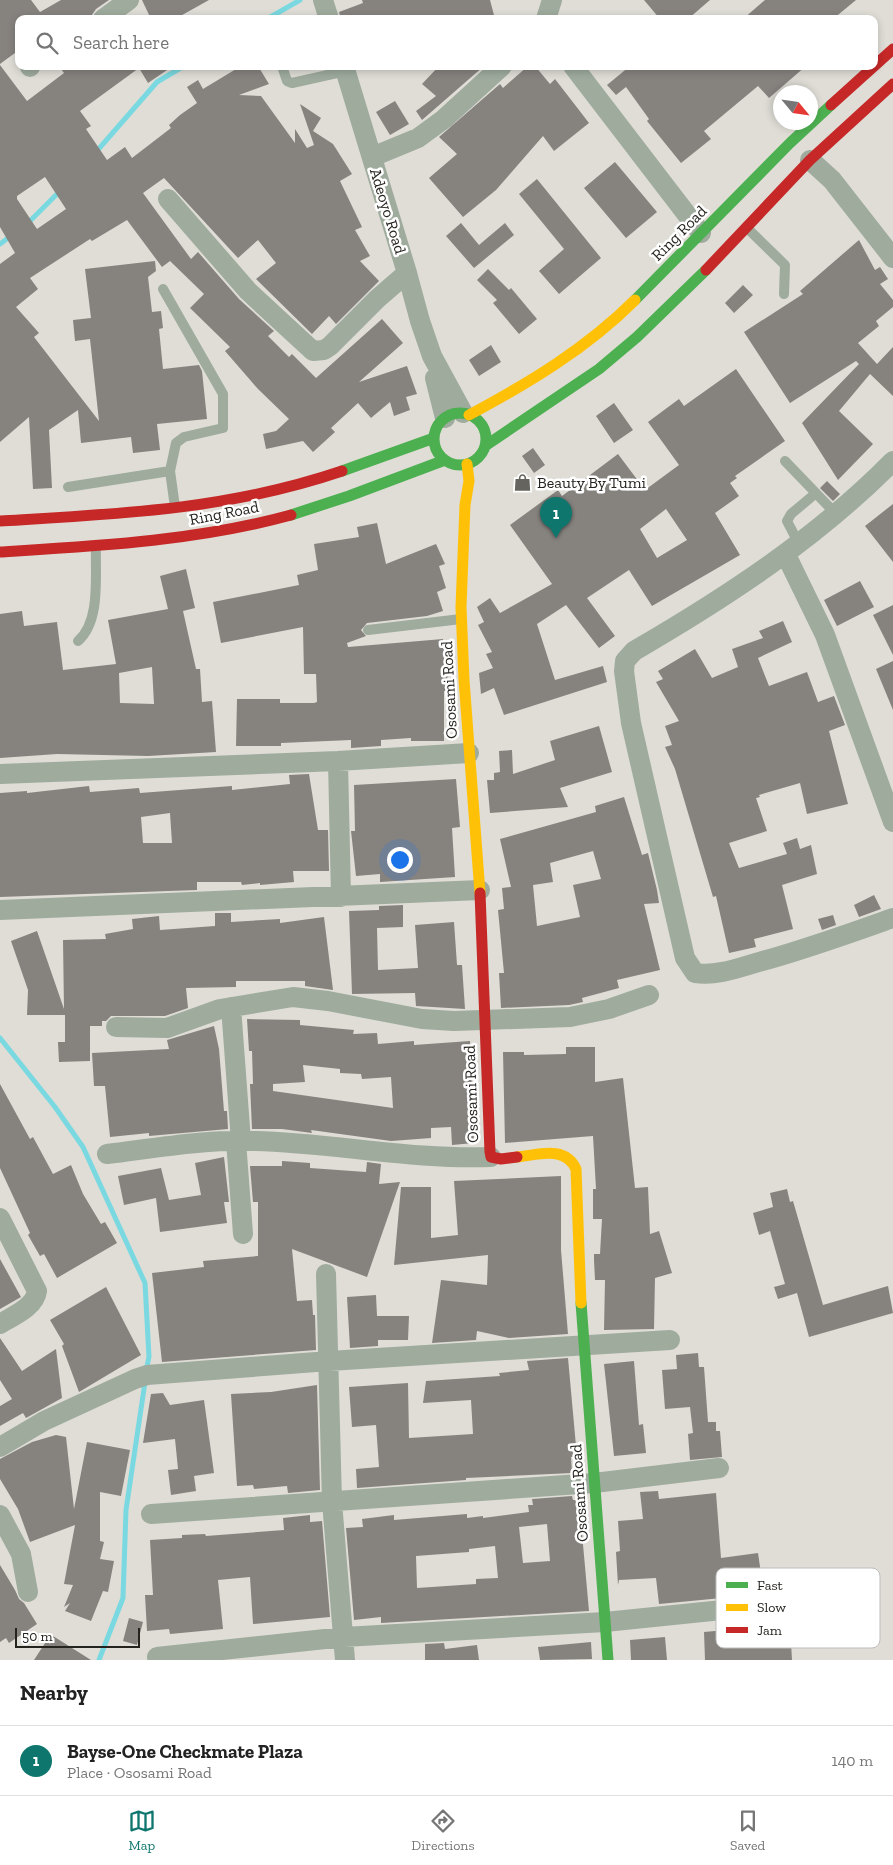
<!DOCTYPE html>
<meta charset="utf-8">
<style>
:root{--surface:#fff;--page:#f2f2f2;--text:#222;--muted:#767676;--line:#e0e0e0;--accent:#0f766e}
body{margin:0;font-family:"Zilla Slab",serif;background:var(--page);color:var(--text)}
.compass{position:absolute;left:773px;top:85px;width:45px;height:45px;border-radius:50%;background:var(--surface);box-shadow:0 2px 8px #0003;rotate:119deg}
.scale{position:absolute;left:15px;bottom:12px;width:125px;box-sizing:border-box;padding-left:5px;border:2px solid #24231e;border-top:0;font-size:14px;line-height:18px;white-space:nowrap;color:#24231e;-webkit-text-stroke:4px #fff;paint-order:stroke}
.you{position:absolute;left:399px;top:859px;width:18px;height:18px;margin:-12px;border:4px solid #fff;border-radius:50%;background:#1a73e8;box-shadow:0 0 0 8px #1a73e833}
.badge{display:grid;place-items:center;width:32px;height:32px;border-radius:50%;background:var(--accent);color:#fff;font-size:16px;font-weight:700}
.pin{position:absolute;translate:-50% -41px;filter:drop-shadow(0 1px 2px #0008)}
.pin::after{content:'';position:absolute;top:26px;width:18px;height:15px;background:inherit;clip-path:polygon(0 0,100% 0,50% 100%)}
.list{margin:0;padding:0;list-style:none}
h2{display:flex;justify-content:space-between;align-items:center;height:65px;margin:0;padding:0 20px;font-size:21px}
h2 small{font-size:16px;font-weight:400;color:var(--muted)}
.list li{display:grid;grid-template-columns:32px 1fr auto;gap:15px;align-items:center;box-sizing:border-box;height:70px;padding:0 20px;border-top:1px solid var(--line)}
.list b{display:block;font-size:19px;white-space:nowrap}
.list p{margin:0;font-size:16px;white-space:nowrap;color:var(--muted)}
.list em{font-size:16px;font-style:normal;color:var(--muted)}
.icon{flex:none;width:28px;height:28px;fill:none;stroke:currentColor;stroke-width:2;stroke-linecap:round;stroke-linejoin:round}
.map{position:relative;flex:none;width:893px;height:1660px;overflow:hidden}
.search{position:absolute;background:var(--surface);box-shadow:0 2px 8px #0003;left:15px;right:15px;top:15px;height:55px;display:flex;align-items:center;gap:12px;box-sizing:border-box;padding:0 18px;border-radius:10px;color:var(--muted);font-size:19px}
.sheet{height:135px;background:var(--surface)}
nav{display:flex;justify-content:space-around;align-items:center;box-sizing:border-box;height:70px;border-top:1px solid var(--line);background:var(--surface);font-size:14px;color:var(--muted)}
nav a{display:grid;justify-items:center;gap:2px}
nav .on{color:var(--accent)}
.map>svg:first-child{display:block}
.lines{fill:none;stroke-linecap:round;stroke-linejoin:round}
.stream{stroke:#7ad9e0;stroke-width:5}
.building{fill:#86837f;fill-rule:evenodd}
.lane{stroke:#9eab9d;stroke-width:10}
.street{stroke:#9eab9d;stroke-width:20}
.fast{stroke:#4caf50;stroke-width:11}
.slow{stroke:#ffc107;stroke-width:11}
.jam{stroke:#c62828;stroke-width:11}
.labels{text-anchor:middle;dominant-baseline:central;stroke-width:5;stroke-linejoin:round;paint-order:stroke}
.street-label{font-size:16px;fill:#24231e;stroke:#fff}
.poi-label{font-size:16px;fill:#24231e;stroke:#fff;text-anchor:start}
.key{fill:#fff;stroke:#bdbdbc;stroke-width:1}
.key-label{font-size:14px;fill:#24231e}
</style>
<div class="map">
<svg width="893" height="1660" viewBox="0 0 893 1660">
<rect width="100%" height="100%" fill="#dfddd6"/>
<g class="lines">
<path class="stream" d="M 267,19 L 300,0
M 96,152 L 157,82 L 184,66
M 27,224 L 60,191
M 0,244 L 12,235
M 0,1038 L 55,1107 L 83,1147 L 145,1283 L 149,1357 L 146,1371
M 99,1660 L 123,1598 L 126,1510 L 145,1382"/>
</g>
<path class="building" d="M 0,0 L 31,0 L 40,12 L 61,0 L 109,0 L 96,9 L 89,19 L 19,19 L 19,50 L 0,64 Z
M 142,0 L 209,0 L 175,19 L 151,19 Z
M 362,0 L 490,0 L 495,19 L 341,19 L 339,12 L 363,3 Z
M 644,0 L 710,0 L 688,19 L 660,19 Z
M 765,0 L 856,0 L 833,19 L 743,19 Z
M 0,65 L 27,101 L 64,73 L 59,66 L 173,66 L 148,83 L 139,68 L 80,111 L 91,126 L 86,129 L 107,160 L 125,147 L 132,158 L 171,128 L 169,125 L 180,115 L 197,103 L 187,87 L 198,80 L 203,89 L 241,66 L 258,66 L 269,84 L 239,95 L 261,96 L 295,143 L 295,129 L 307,148 L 314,145 L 300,104 L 321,118 L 313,131 L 333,144 L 352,174 L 340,181 L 362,227 L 355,230 L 370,256 L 360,261 L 379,281 L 336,324 L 329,316 L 312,334 L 256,279 L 276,263 L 258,240 L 238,258 L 164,178 L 143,193 L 191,259 L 198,252 L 239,299 L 274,331 L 268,336 L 289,357 L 292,354 L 316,378 L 382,319 L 403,343 L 359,382 L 407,366 L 417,394 L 406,397 L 410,410 L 394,416 L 390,402 L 371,418 L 358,403 L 331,428 L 335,432 L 313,452 L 303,441 L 266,449 L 263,434 L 276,431 L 289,419 L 258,389 L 225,351 L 230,347 L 190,308 L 204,294 L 170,261 L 162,267 L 127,220 L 92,241 L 90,239 L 30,278 L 38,289 L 16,307 L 39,333 L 34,337 L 99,421 L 90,339 L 75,341 L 73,320 L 91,318 L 85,269 L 155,261 L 156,271 L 148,277 L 152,312 L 161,311 L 163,328 L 159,329 L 163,369 L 199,365 L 202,371 L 207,419 L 157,424 L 160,450 L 133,453 L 131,437 L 81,443 L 78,410 L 49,430 L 52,488 L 33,489 L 29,417 L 0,442 L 0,264 L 15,253 L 0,227 ZM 45,177 L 66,209 L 37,229 L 17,199 L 17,196 Z
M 439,66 L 484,66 L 422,120 L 416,111 L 436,96 L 422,84 Z
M 528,66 L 535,66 L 550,84 L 555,79 L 589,123 L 554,151 L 543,136 L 496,190 L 463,217 L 429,178 L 457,154 L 439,137 L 500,84 L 503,88 Z
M 630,66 L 806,66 L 769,98 L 758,86 L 704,131 L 711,139 L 681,163 L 647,121 L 649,119 L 626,87 L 616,95 L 607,85 Z
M 395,101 L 409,124 L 390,135 L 376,112 Z
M 615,162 L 657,212 L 626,238 L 584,188 Z
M 537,179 L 601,258 L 559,294 L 539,271 L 564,249 L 519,194 Z
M 461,223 L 479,245 L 505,223 L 514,235 L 474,268 L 446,236 Z
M 859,240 L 875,270 L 880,267 L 888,279 L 880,284 L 893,300 L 893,307 L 876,321 L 879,326 L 858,343 L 877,364 L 893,347 L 893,396 L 870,374 L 839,411 L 873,444 L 838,480 L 802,423 L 859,364 L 856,361 L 790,403 L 744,332 L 803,294 L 800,291 Z
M 488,269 L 509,290 L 511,288 L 537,319 L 519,334 L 493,303 L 497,300 L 477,280 Z
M 743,285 L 753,295 L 734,313 L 725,303 Z
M 491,345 L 501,362 L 479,376 L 469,360 Z
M 736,369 L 785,441 L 735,476 L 737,478 L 730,483 L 739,496 L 715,513 L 740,555 L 652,606 L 629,570 L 587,598 L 615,636 L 599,648 L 566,605 L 537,624 L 555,680 L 603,666 L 607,682 L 504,715 L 494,688 L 481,694 L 479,673 L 493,668 L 486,654 L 492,652 L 478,625 L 484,622 L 477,607 L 490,598 L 500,613 L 552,584 L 510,525 L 558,490 L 562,496 L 618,454 L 645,490 L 679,465 L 648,422 L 679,399 L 684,406 ZM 666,509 L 687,540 L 657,558 L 640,529 Z
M 614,403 L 633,430 L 614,443 L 596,416 Z
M 533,448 L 545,465 L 534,473 L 522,456 Z
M 827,481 L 840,494 L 833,501 L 820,488 Z
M 893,504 L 893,562 L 865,526 Z
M 377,523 L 386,564 L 436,544 L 445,564 L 439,566 L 446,588 L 437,592 L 443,611 L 427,616 L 367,623 L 361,630 L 366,636 L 347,643 L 348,647 L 443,639 L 449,691 L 444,691 L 444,741 L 411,741 L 411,738 L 381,740 L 381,746 L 351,748 L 351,740 L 281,743 L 281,746 L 236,746 L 237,699 L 280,699 L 280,703 L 314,703 L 317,702 L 316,674 L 304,674 L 303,627 L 221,643 L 213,602 L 299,585 L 297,575 L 318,570 L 314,544 L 359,537 L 357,527 Z
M 186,569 L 195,608 L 183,611 L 196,669 L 200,669 L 202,702 L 212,701 L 216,752 L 148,756 L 57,754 L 0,758 L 0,614 L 22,611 L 24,626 L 57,622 L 63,670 L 116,664 L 108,620 L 168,609 L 160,576 ZM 152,667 L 154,704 L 120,703 L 119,673 Z
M 860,581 L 874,607 L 837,626 L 824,600 Z
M 893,605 L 893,655 L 873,615 Z
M 783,621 L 792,642 L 758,658 L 769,686 L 807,672 L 818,702 L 834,696 L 845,725 L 829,731 L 848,804 L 807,814 L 800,783 L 759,795 L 760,797 L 756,798 L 767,831 L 729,843 L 739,868 L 787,854 L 783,843 L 797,838 L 800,849 L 811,845 L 817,874 L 782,885 L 793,929 L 754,939 L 756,947 L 729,953 L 716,896 L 713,897 L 675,769 L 665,747 L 672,745 L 665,726 L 679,721 L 656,682 L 663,679 L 658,671 L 695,649 L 712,678 L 738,667 L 732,649 L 763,638 L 759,631 Z
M 893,661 L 893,710 L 876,669 Z
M 599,726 L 612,772 L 560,788 L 568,807 L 490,813 L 487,780 L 494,780 L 494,773 L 500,772 L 499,751 L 512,750 L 513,774 L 555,760 L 550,741 Z
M 309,774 L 318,830 L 328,830 L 329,871 L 293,871 L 294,882 L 260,885 L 260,883 L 242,885 L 241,882 L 197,882 L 197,890 L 0,897 L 0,793 L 27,791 L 27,793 L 89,786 L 90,792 L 139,788 L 140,793 L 232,786 L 232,790 L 290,784 L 289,775 ZM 170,813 L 172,843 L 143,843 L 141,817 Z
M 456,779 L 460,827 L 452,828 L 455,877 L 380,882 L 380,874 L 356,876 L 351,831 L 355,831 L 354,785 Z
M 624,797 L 642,855 L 648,853 L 657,890 L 659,903 L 644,904 L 660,970 L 617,980 L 619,988 L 582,998 L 583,1002 L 569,1005 L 501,1008 L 499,973 L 504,973 L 498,910 L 504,909 L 502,888 L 511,887 L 500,839 L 596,812 L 595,806 ZM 593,851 L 601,879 L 573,885 L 580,917 L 537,926 L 533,885 L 553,882 L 550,863 Z
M 874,895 L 881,909 L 859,917 L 854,905 Z
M 403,905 L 403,927 L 377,928 L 378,970 L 418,968 L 415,925 L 454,922 L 457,965 L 462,965 L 465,1009 L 416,1006 L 415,993 L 352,994 L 349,911 L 379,910 L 379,906 Z
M 215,913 L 231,913 L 231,922 L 280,919 L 280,923 L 324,917 L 333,990 L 305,986 L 305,981 L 236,981 L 236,987 L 186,988 L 188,1008 L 165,1016 L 111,1016 L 106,1021 L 102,1021 L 102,1026 L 90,1026 L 90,1061 L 59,1062 L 58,1042 L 65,1042 L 65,1015 L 27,1015 L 28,990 L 11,941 L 37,931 L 64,1009 L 63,940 L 106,939 L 105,934 L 133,929 L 132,919 L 159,916 L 160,930 L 215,926 Z
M 833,915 L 836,925 L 822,930 L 818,919 Z
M 247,1019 L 300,1020 L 300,1025 L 354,1030 L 353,1034 L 377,1033 L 378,1044 L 414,1041 L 414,1045 L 470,1041 L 474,1143 L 452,1145 L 451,1127 L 431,1128 L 431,1138 L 391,1141 L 311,1130 L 312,1133 L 282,1129 L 252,1129 L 250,1084 L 253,1084 L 252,1051 L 249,1051 ZM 303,1065 L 340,1069 L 340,1073 L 361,1074 L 362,1079 L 391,1077 L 393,1108 L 273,1091 L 273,1084 L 305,1082 Z
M 214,1026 L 219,1049 L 224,1111 L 227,1111 L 228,1129 L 149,1136 L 149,1133 L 110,1137 L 105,1086 L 94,1086 L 92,1053 L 169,1049 L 167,1040 Z
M 566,1047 L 595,1047 L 595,1082 L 623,1078 L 635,1188 L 648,1187 L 650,1234 L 659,1231 L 672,1273 L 655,1278 L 654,1329 L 604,1330 L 605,1280 L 595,1280 L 594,1260 L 594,1254 L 600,1254 L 602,1219 L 593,1219 L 593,1189 L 596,1189 L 593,1136 L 505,1143 L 503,1052 L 524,1052 L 524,1055 L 566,1054 Z
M 0,1084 L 30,1139 L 33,1137 L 53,1174 L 71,1165 L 83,1194 L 101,1224 L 105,1222 L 117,1243 L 57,1278 L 44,1254 L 40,1256 L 28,1235 L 30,1233 L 0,1168 Z
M 224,1157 L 229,1202 L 224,1202 L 227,1223 L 160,1232 L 156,1198 L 124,1205 L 118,1176 L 161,1168 L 169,1200 L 201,1195 L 195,1163 Z
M 282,1161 L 310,1163 L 310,1168 L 366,1172 L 367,1162 L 381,1164 L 379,1184 L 400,1182 L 367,1277 L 292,1249 L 297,1301 L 312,1300 L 313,1315 L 315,1315 L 316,1350 L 162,1362 L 152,1273 L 204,1267 L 203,1261 L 258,1256 L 258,1202 L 253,1202 L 250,1166 L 282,1166 Z
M 561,1176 L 561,1250 L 568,1334 L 509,1338 L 477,1331 L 476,1340 L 432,1343 L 441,1280 L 487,1285 L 488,1255 L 394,1265 L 401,1187 L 431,1187 L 431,1238 L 458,1235 L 454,1181 Z
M 787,1189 L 790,1202 L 793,1201 L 823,1305 L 888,1286 L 893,1313 L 809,1337 L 797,1293 L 778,1299 L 774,1287 L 785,1284 L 770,1231 L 759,1235 L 753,1213 L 773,1207 L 770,1193 Z
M 0,1259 L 21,1297 L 0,1309 Z
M 106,1287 L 141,1355 L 79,1392 L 62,1346 L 64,1344 L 50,1320 Z
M 376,1295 L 377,1316 L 409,1316 L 408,1340 L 378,1340 L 378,1346 L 350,1348 L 347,1297 Z
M 0,1338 L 22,1371 L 56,1349 L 62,1398 L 26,1418 L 23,1413 L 0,1426 L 0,1406 L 12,1399 L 0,1380 Z
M 698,1353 L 699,1367 L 704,1367 L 708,1422 L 716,1422 L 716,1431 L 720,1431 L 722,1457 L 690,1460 L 688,1434 L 693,1433 L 690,1407 L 665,1409 L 662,1370 L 677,1369 L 676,1355 Z
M 568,1358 L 577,1457 L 571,1457 L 572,1473 L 466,1478 L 466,1480 L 357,1488 L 356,1469 L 379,1467 L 376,1425 L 352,1427 L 349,1387 L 408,1383 L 409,1438 L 473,1434 L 471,1400 L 423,1403 L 426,1381 L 500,1376 L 499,1373 L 529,1370 L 527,1361 Z
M 634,1361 L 639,1425 L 643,1424 L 646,1453 L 614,1456 L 604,1364 Z
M 317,1385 L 320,1490 L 288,1493 L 287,1486 L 254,1489 L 253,1485 L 237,1486 L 231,1394 L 271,1392 Z
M 163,1393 L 170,1405 L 204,1400 L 214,1473 L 194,1476 L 196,1491 L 171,1495 L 168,1470 L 178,1469 L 175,1439 L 143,1443 L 151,1394 Z
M 56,1435 L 66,1437 L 74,1509 L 87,1442 L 130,1450 L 121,1496 L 100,1492 L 100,1541 L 104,1542 L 100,1559 L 114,1561 L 108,1592 L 103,1591 L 91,1621 L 65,1611 L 70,1603 L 64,1607 L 73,1585 L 64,1584 L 75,1525 L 30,1542 L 18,1509 L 0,1479 L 0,1459 L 32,1442 Z
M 658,1491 L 659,1499 L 716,1493 L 721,1558 L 758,1553 L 764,1594 L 659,1604 L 656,1578 L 619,1580 L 618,1585 L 616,1552 L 620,1551 L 618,1521 L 643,1519 L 640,1492 Z
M 572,1496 L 573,1500 L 579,1500 L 589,1611 L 381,1623 L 381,1617 L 354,1620 L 346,1528 L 363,1527 L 362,1519 L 394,1515 L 394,1520 L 467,1514 L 467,1518 L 483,1516 L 483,1518 L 529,1512 L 528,1505 L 533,1505 L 532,1499 ZM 547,1524 L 550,1561 L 523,1563 L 519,1527 ZM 495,1546 L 498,1578 L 476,1579 L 476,1584 L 417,1588 L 416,1556 L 469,1552 L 469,1549 Z
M 310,1515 L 310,1522 L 322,1521 L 330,1617 L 253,1624 L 250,1577 L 218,1580 L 223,1629 L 170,1634 L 169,1629 L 147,1631 L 145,1595 L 153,1595 L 150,1540 L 182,1538 L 182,1535 L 205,1534 L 206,1536 L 284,1530 L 283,1518 Z
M 0,1565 L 15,1590 L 19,1599 L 24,1603 L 37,1624 L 9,1643 L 6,1638 L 0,1642 Z
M 129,1618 L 143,1622 L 137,1645 L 123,1641 Z
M 790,1624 L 792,1660 L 705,1660 L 704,1632 Z
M 53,1636 L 91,1660 L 34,1660 L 47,1640 L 50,1644 Z
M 665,1637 L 667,1660 L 631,1660 L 630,1640 Z
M 591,1642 L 592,1659 L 540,1660 L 538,1647 Z
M 444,1643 L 445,1649 L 477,1645 L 479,1660 L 425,1660 L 425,1644 Z"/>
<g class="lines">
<path class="lane" d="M 282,66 L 287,81 L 292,83 L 346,71
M 747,228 L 785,265 L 784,294
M 163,289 L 223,394 L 223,428 L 184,437 L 176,443 L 170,471 L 175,507
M 785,461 L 835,513
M 68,487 L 170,471
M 799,544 L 787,521 L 791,514 L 816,493
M 368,630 L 461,619
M 78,641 C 101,621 95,576 96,547"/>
<path class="street" d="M 323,0 L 329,19
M 103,19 L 129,0
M 546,19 L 552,0
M 344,66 L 407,273 L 420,321 L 432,356 L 463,413
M 573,66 L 701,233
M 30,67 L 30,66
M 372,157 L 418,138 L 444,119 L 502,66
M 810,160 L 832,180 L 893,258
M 168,199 L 248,291 L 313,351 L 324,350 L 330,346 L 377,299 L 407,273
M 435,378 L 445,418
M 893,461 C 817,538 727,597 634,651 L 625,661 L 624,671 L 631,723 L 685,958 L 695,973 C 718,976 738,968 759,962 C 804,950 848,934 893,918
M 786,555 L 825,635 L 893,822
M 338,761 L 341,897
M 0,774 L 338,761 L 469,753
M 0,910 L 480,890
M 231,1007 L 241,1141
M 116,1027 L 167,1028 L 220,1009 L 293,997 L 328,1001 L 422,1019 L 454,1021 L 570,1017 L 609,1009 L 649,995
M 236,1141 L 243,1234
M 107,1154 C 156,1148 206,1139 255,1141 C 334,1143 412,1160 491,1157
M 0,1218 L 37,1291 C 35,1307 13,1316 0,1324
M 326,1274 L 332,1502 L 345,1660
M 0,1447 L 44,1421 L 135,1379 L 147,1375 L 329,1361 L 670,1340
M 151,1514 L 594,1483 L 719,1468
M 0,1515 L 21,1554 L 28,1592
M 157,1657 L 344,1637 L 605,1622 L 771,1605"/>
<path class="fast" d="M 635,300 L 790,143 L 831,105
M434 439a26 26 0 1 1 52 0a26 26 0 1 1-52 0Z
M 485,446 L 599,369 L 637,337 L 706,270
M 342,471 L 434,438
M 291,515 L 349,496 L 445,460
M 581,1303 L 608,1660"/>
<path class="slow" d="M 469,415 C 529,383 587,348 635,300
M 467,464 L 469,481 L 465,505 L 461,607 L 464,680 L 480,893
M 517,1157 C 538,1155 565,1145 576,1169 L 581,1303"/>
<path class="jam" d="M 831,105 L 893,49
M 706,270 L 810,160 L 893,84
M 0,521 C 119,514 227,510 342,471
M 0,552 C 98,546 196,541 291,515
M 480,893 L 490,1152 L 491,1157 L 501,1159 L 517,1157"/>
</g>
<defs>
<symbol id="shop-bare" viewBox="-9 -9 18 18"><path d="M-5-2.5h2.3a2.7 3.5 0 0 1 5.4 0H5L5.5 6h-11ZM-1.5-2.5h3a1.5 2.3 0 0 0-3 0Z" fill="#65645e" stroke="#fff" stroke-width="2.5" paint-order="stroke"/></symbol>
</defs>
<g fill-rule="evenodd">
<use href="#shop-bare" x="510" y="470" width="25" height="25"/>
</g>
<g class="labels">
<g class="street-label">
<text transform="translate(388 211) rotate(73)">Adeoyo Road</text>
<text transform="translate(679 233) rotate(-45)">Ring Road</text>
<text transform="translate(224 513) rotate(-11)">Ring Road</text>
<text transform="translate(449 690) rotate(-93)">Ososami Road</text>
<text transform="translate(471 1094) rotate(-92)">Ososami Road</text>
<text transform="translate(579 1493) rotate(-94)">Ososami Road</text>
</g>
<g class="poi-label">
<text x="537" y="482">Beauty By Tumi</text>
</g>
</g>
<rect x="716" y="1568" width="164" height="80" rx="8" class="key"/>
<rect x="726" y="1582" width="22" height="6" fill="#4caf50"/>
<rect x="726" y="1604" width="22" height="7" fill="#ffc107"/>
<rect x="726" y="1627" width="22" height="6" fill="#c62828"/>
<g class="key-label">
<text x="757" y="1590">Fast</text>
<text x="757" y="1612">Slow</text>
<text x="757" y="1635">Jam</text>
</g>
</svg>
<svg class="compass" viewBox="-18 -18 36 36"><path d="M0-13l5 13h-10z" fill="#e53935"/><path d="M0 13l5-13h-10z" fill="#767676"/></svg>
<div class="scale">50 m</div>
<div class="you"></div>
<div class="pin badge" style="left:556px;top:538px">1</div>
<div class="search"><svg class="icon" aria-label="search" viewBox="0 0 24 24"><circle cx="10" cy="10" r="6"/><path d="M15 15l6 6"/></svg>Search here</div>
</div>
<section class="sheet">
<h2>Nearby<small></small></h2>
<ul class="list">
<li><span class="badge">1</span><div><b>Bayse-One Checkmate Plaza</b><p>Place · Ososami Road</p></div><em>140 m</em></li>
</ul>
</section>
<nav>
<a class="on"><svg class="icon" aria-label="map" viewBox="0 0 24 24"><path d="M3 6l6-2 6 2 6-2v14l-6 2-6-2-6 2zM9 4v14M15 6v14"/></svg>Map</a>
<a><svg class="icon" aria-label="directions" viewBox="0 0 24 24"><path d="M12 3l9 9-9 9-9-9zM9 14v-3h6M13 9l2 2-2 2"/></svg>Directions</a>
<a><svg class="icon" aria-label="saved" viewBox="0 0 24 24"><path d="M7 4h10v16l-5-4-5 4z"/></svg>Saved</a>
</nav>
